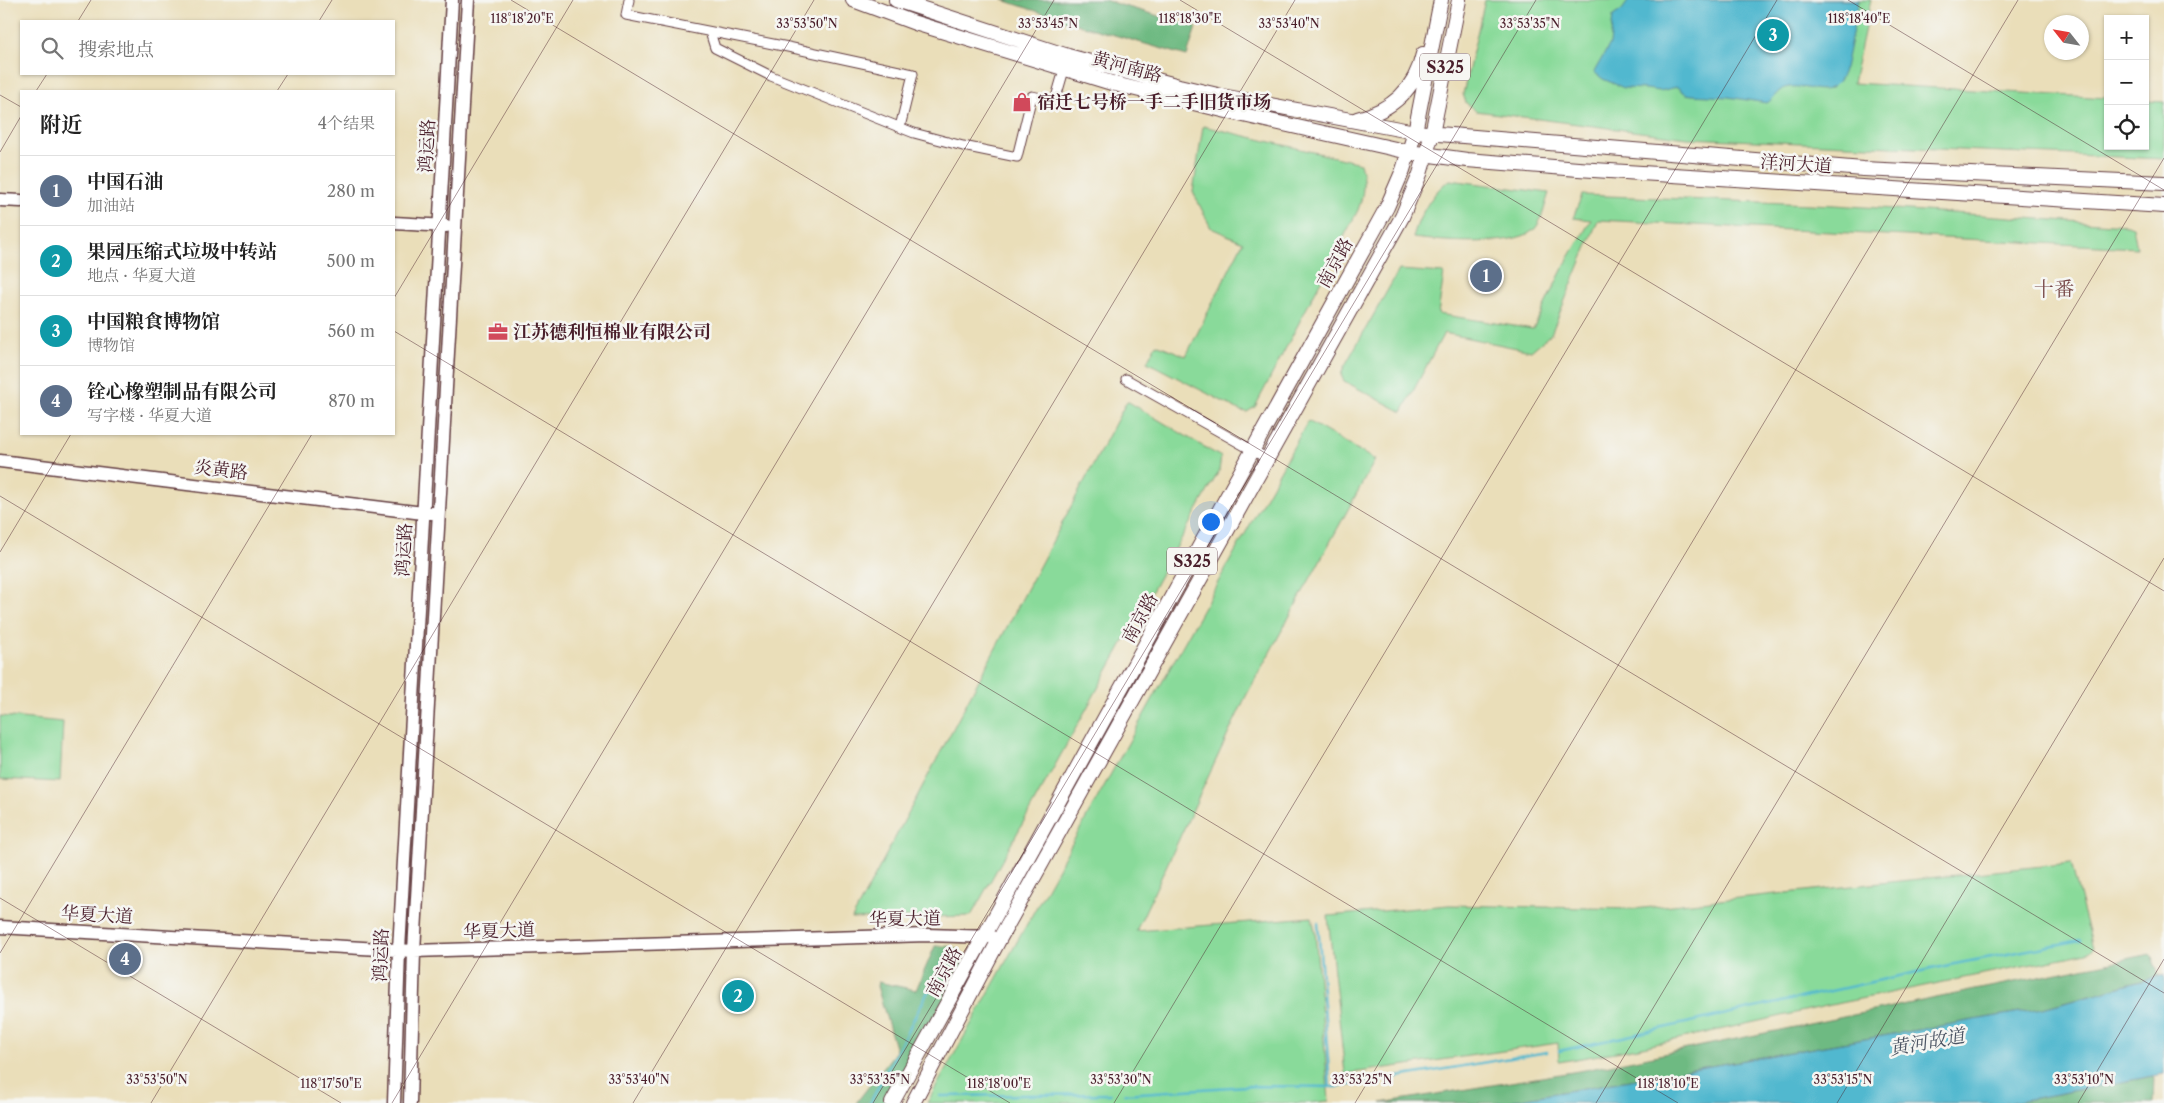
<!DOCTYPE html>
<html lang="zh">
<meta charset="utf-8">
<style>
:root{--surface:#fff;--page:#f6f6f6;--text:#222;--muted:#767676;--line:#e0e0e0;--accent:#7c3aed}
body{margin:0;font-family:"Libre Caslon Text","Noto Serif SC",serif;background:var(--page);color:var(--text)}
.controls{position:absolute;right:15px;top:15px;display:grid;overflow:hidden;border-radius:0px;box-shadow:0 1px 4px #0004}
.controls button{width:45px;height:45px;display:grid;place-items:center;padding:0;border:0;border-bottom:1px solid var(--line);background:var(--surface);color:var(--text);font:25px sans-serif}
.compass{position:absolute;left:2044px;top:15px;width:45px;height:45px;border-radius:50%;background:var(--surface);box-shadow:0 1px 4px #0004;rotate:301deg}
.you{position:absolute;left:1210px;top:521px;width:18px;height:18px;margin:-12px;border:4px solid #fff;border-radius:50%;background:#1a73e8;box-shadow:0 0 0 8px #1a73e833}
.badge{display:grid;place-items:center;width:32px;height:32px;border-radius:50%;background:var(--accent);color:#fff;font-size:16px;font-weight:700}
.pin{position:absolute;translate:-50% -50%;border:2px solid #fff;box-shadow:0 1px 5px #0006}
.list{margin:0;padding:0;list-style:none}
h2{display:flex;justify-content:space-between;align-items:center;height:65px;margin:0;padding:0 20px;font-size:21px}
h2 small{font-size:16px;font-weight:400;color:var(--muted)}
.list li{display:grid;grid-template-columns:32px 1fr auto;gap:15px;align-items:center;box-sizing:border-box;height:70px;padding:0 20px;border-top:1px solid var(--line)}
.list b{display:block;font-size:19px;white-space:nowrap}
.list p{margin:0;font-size:16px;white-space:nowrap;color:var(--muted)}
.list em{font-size:16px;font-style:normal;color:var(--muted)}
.icon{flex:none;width:28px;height:28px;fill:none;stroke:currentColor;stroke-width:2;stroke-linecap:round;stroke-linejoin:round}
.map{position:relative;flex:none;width:2164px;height:1103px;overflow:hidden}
.search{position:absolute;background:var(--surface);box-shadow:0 1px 4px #0004;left:20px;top:20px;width:375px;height:55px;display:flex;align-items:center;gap:12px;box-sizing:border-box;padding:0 18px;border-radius:0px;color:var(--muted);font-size:19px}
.panel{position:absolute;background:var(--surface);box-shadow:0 1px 4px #0004;left:20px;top:90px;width:375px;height:345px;border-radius:0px}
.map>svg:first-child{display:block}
.green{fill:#89da9a;stroke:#6a7c62}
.forest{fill:#6eba82;stroke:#5c6c56}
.water{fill:#51b8cf;stroke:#4e6c7d}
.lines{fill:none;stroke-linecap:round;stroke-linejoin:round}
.stream{stroke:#51b8cf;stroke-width:2.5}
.street-casing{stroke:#623c40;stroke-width:11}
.secondary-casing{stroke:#623c40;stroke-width:15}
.primary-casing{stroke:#623c40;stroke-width:16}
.street{stroke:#fff;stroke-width:9}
.secondary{stroke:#fff;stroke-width:12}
.primary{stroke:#fff;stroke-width:14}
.ticks{fill:none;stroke:#4a1f2b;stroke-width:1;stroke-opacity:0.45}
.labels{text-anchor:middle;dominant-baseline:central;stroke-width:5;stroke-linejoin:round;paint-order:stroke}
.shield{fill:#f6f6f2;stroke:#7e6067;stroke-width:1}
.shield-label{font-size:16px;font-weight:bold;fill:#4a1f2b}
.street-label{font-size:18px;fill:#4a1f2b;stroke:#f6f6f2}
.poi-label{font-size:18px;font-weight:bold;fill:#4a1f2b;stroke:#f6f6f2;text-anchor:start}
.water-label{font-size:19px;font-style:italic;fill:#4c5564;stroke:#f6f6f2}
.quarter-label{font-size:20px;fill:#784949;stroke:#f6f6f2}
.ticks-label{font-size:12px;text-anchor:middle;fill:#4a1f2b;stroke:#f6f6f2;stroke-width:5;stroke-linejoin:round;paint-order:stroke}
</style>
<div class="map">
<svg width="2164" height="1103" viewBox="0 0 2164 1103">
<rect width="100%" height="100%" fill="#f6f6f2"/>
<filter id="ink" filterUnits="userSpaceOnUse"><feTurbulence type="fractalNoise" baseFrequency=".02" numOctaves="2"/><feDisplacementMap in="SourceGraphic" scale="10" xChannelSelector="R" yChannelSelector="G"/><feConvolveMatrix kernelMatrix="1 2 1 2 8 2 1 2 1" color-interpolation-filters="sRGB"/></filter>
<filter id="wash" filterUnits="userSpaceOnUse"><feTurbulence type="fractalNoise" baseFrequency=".0096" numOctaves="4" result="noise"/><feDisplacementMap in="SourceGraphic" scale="20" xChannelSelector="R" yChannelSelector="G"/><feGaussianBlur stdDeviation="1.12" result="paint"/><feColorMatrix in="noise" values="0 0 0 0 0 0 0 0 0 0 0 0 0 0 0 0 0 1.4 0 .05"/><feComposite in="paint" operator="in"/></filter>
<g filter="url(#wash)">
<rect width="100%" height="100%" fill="#eadeb9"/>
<path class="green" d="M 1485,0 L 1871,0 L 1853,83 L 2108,98 L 2108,146 L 2145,146 L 2145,101 L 2164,102 L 2164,159 L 1687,138 L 1476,111 L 1466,103 L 1463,94 Z
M 1203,126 L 1360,163 C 1365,181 1364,193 1358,210 L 1255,407 L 1247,412 L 1241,411 L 1147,362 L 1156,344 L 1186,356 L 1243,242 L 1211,228 L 1193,192 Z
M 1450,180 L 1549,193 C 1545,204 1543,217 1537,226 C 1524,249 1437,241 1413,238 C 1417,219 1434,189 1450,180 Z
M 1582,195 L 1835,205 L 2127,225 L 2133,227 L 2137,248 L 1598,220 L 1551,334 L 1531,351 L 1444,333 L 1402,412 L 1344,381 L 1341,375 L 1344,367 L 1399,270 L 1444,273 L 1438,314 L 1533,329 L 1563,268 L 1591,220 L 1573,218 Z
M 1127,401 L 1221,457 L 1219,471 L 971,916 L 852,919 Z
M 1308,421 L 1375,460 L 1246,696 L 1136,931 L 1312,917 L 1315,931 L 1329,1101 L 1310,1103 L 927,1103 Z
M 0,716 L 63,722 L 60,782 L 0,779 Z
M 2071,863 L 2093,948 L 2087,953 L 1840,1003 L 1638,1048 L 1559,1062 L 1558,1043 L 1345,1074 L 1328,916 L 1449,905 L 1634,909 Z"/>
<path class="forest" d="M 1003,0 L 1104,0 L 1196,27 L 1187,56 L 1066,21 Z
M 935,946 C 950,946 962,945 965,962 L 888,1103 L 856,1103 L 896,1051 L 877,986 L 878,982 L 916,990 Z
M 2151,954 L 2159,976 L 2043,1008 L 1498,1103 L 1381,1103 L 1585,1070 Z
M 2154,1076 L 2153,1103 L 2008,1103 Z"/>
<path class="water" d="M 1629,0 L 1859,0 L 1845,68 C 1832,103 1816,85 1789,87 C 1778,88 1774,99 1767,103 L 1728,97 L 1692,95 L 1686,94 L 1677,87 L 1660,91 L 1646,89 L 1624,88 L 1603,79 L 1594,72 L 1610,44 L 1613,16 L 1622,10 Z
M 2164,975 L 2164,1074 L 2008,1103 L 1498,1103 L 2043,1008 Z"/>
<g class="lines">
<path class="stream" d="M 1318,923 L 1330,1087
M 1559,1051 L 1949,965 L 2081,940
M 1124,1094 L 1247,1086 L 1337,1087 L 1547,1052
M 940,1096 L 1110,1094
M 870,1103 L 943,963"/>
</g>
</g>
<g filter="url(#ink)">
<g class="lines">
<defs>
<path id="street" d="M 629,0 L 626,15 L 788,47 L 913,74 L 900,127
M 710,32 L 715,48 L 771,76 L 914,133 L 963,146 L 1017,157 L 1032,96 L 1055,101 L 1064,70
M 1126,379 L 1268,459"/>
<path id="secondary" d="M 0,200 L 21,201
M 394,223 L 446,226
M 0,461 L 423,513 L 432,513
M 0,927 L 414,951 L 927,935 L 992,937
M 394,1103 L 399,950 L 452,0
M 410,1103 L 414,951 L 468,0"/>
<path id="primary" d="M 853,0 L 915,23 L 1115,84 L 1239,114 L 1409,152 L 1467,160 L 1578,169 L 2164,206
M 896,0 L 1068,56 L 1179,86 L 1222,96 L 1415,132 L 1863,169 L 2164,183
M 1357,119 C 1391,110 1415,91 1423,54
M 892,1103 L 1387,207 L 1403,170 L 1415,132 L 1441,0
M 913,1103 L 1000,938 L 1402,217 L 1420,174 L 1432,134 L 1459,0"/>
</defs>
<use href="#street" class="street-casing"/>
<use href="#secondary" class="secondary-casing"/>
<use href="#primary" class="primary-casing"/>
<use href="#street" class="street"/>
<use href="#secondary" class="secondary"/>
<use href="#primary" class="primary"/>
</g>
</g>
<path class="ticks" d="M 511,0 L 2164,993M 1180,0 L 2164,591M 1848,0 L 2164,190M 78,21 L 91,0M 319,21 L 332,0M 36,91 L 47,74M 277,91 L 288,74M 0,95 L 21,107M 0,152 L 21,116M 394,298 L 573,0M 394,331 L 1678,1103M 0,496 L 1010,1103M 0,552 L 71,434M 0,898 L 341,1103M 0,953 L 312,434M 151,1103 L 814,0M 392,1103 L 1054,0M 633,1103 L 1295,0M 873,1103 L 1536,0M 1114,1103 L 1777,0M 1355,1103 L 2018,0M 1596,1103 L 2164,158M 1837,1103 L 2164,558M 2078,1103 L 2164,959"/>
<defs>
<symbol id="shop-bare" viewBox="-9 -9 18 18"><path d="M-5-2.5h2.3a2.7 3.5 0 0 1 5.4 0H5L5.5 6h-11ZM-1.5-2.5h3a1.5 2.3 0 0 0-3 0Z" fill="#d1495b" stroke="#f6f6f2" stroke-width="2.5" paint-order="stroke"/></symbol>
<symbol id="office-bare" viewBox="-9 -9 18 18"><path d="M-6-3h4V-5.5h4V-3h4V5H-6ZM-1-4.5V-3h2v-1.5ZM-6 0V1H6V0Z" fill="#d1495b" stroke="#f6f6f2" stroke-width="2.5" paint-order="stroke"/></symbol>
</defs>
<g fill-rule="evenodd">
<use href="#shop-bare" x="1008" y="88" width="28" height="28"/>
<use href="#office-bare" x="484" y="318" width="28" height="28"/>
</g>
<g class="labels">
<g class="shield">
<rect x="1420" y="53.5" width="50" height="27" rx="4"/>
<rect x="1167" y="547.5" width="50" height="27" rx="4"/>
</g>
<g class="shield-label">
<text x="1445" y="67">S325</text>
<text x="1192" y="561">S325</text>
</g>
<g class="street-label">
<text transform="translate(1127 67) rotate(15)">黄河南路</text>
<text transform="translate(427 146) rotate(-87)">鸿运路</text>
<text transform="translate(1796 164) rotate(4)">洋河大道</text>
<text transform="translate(1335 263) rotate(-61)">南京路</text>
<text transform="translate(221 470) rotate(7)">炎黄路</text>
<text transform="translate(404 550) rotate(-87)">鸿运路</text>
<text transform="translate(1140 618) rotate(-61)">南京路</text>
<text transform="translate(97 915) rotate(3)">华夏大道</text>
<text transform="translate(905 919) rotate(-1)">华夏大道</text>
<text transform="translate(499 931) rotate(-2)">华夏大道</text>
<text transform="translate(381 955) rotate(-88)">鸿运路</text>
<text transform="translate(944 972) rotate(-61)">南京路</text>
</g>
<g class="poi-label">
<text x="1037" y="102">宿迁七号桥一手二手旧货市场</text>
<text x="513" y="332">江苏德利恒棉业有限公司</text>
</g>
<g class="water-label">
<text transform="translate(1927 1042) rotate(-10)">黄河故道</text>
</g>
<g class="quarter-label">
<text x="2054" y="289">十番</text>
</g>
</g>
<g class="ticks-label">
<text x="1859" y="23">118°18'40"E</text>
<text x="522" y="23">118°18'20"E</text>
<text x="1190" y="23">118°18'30"E</text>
<text x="807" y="28">33°53'50"N</text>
<text x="1048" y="28">33°53'45"N</text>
<text x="1289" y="28">33°53'40"N</text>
<text x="1530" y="28">33°53'35"N</text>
<text x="157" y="1084">33°53'50"N</text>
<text x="639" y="1084">33°53'40"N</text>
<text x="880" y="1084">33°53'35"N</text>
<text x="1121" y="1084">33°53'30"N</text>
<text x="1362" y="1084">33°53'25"N</text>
<text x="1843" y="1084">33°53'15"N</text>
<text x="2084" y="1084">33°53'10"N</text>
<text x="331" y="1088">118°17'50"E</text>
<text x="999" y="1088">118°18'00"E</text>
<text x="1668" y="1088">118°18'10"E</text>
</g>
</svg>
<div class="controls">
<button>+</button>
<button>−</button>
<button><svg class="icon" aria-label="locate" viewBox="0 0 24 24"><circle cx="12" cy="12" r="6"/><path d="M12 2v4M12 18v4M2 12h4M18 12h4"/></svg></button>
</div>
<svg class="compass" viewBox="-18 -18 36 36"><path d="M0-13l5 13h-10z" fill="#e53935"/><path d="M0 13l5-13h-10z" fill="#767676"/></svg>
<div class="you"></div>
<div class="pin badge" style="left:1486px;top:276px;background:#5c6f8a">1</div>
<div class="pin badge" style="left:738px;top:996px;background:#0f9aa8">2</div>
<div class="pin badge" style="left:1773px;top:35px;background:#0f9aa8">3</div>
<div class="pin badge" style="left:125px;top:959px;background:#5c6f8a">4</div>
<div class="search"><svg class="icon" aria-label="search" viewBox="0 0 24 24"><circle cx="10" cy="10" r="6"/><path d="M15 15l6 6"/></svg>搜索地点</div>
<section class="panel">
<h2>附近<small>4个结果</small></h2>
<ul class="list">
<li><span class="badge" style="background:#5c6f8a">1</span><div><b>中国石油</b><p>加油站</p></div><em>280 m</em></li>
<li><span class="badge" style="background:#0f9aa8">2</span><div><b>果园压缩式垃圾中转站</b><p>地点 · 华夏大道</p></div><em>500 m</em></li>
<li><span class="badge" style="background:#0f9aa8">3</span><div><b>中国粮食博物馆</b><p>博物馆</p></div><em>560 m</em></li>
<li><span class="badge" style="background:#5c6f8a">4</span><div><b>铨心橡塑制品有限公司</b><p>写字楼 · 华夏大道</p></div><em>870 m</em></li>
</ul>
</section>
</div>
